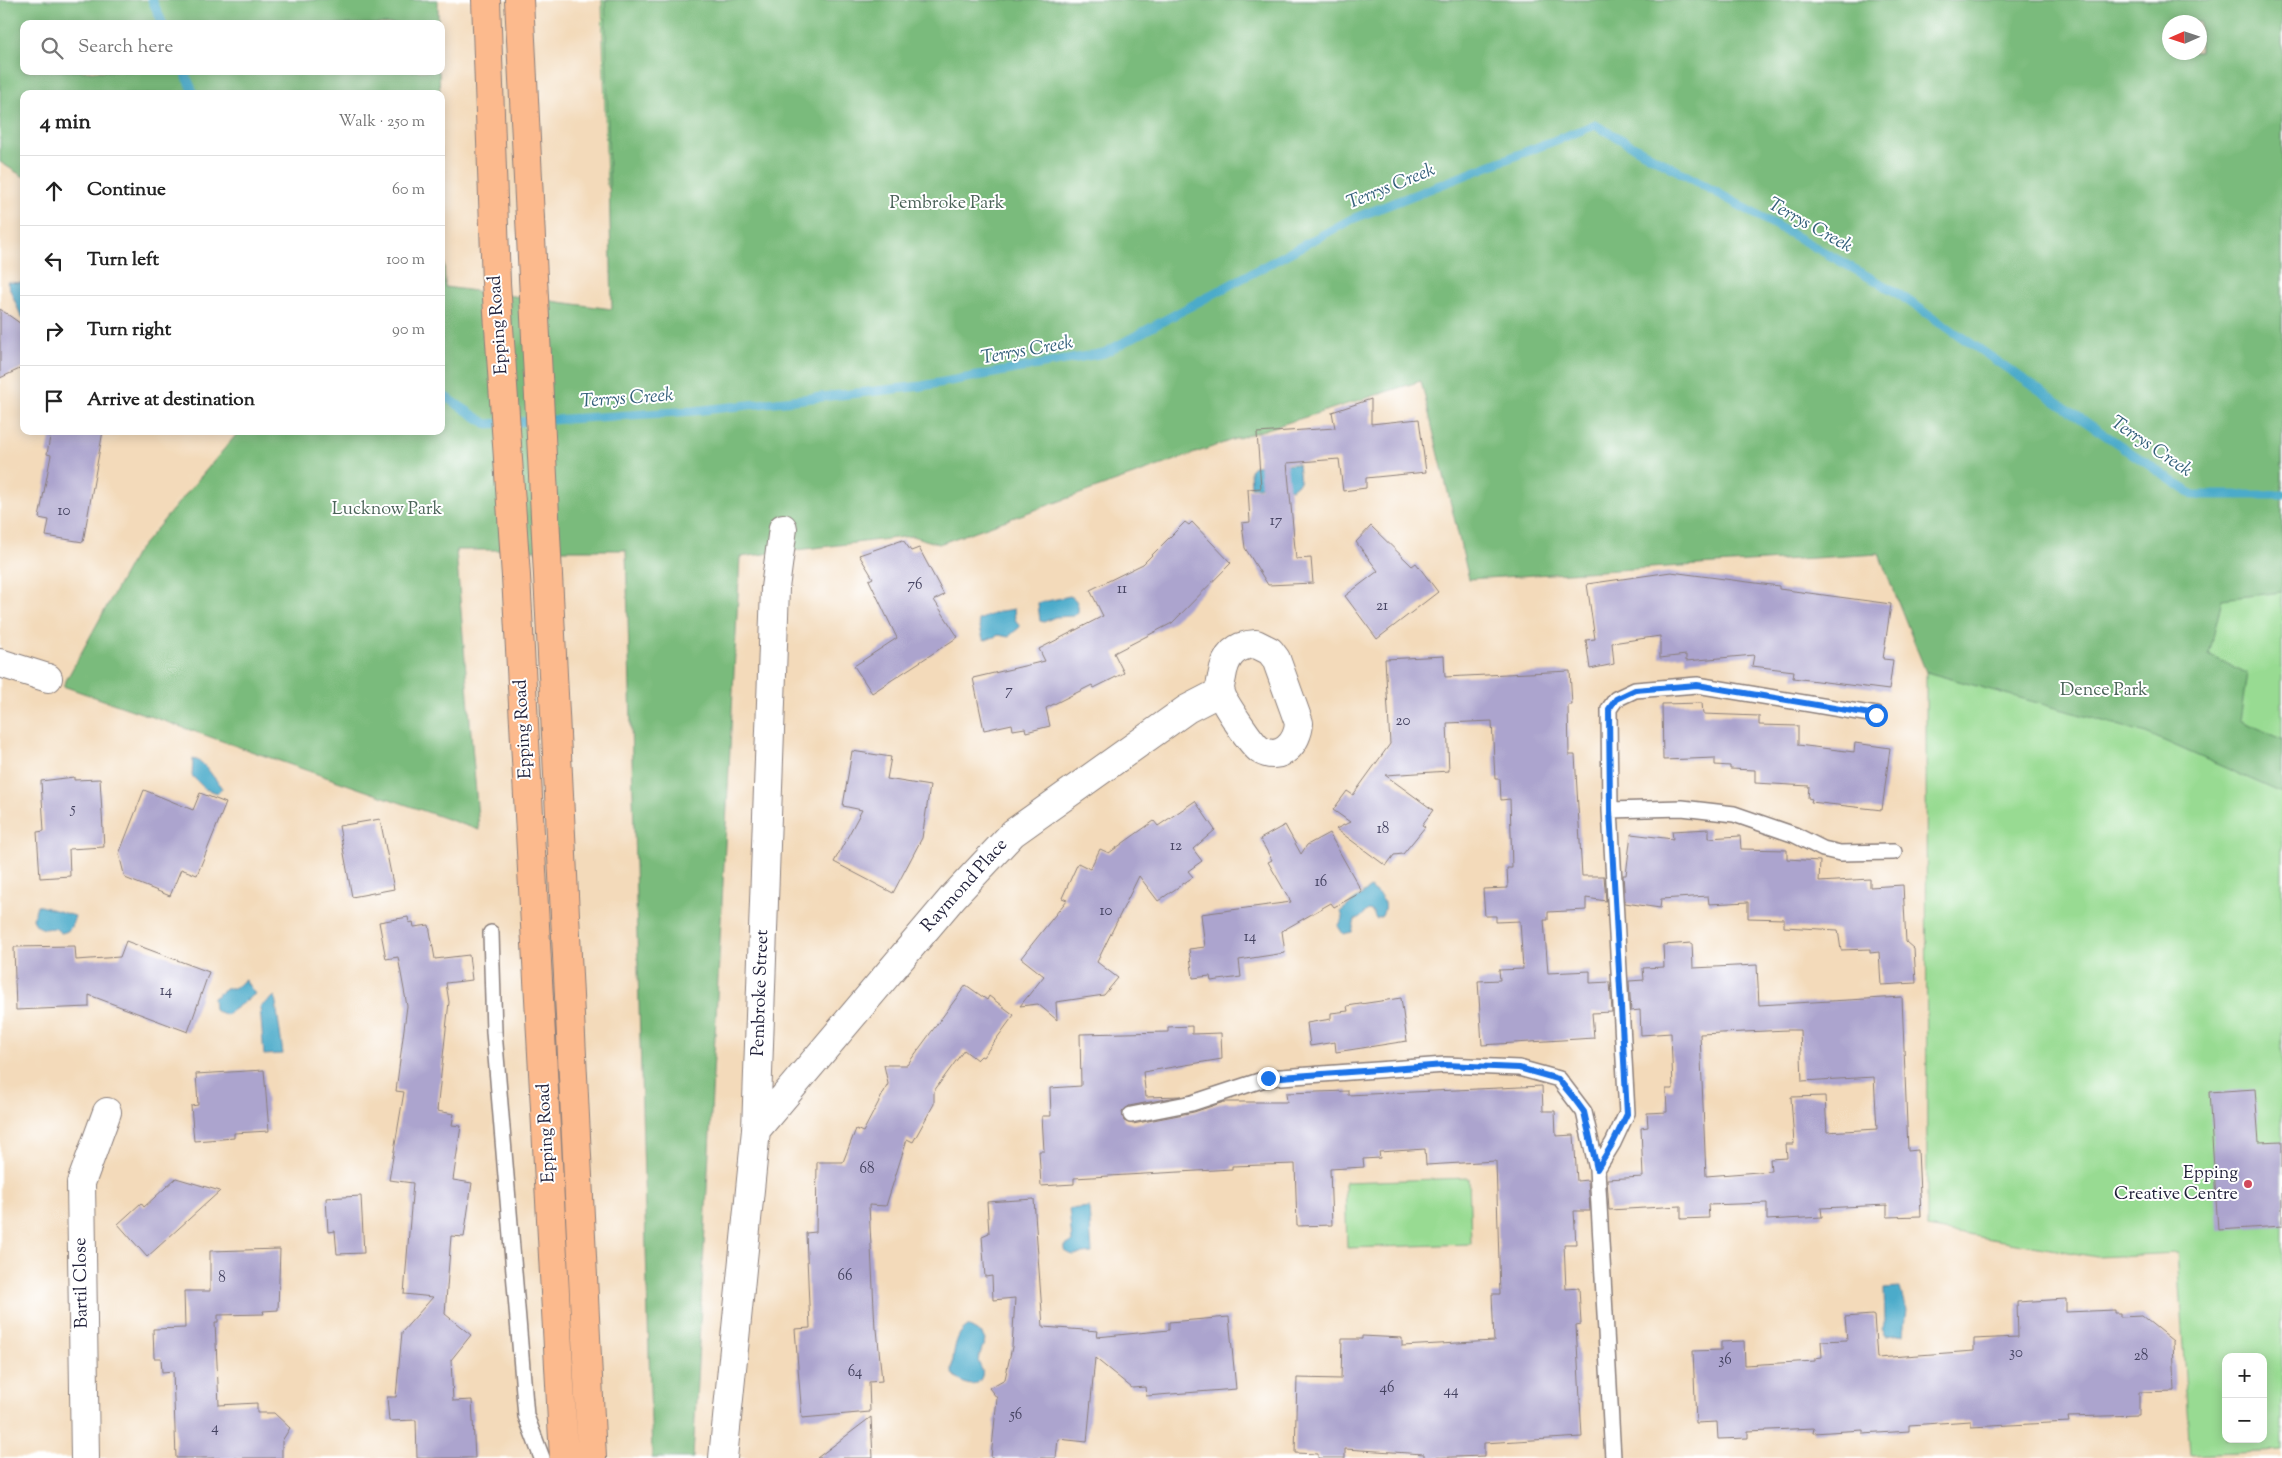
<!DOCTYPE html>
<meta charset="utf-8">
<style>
:root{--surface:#fff;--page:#f6f6f6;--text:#222;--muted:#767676;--line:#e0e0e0}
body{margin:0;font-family:"Sorts Mill Goudy",serif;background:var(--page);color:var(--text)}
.controls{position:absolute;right:15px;bottom:15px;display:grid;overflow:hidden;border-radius:10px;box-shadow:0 2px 12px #0003}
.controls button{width:45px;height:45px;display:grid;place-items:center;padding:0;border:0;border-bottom:1px solid var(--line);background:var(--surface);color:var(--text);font:25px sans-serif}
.compass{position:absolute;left:2162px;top:15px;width:45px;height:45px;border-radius:50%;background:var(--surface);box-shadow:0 2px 12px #0003;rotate:267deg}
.stop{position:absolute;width:15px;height:15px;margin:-11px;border:4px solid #1a73e8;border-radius:50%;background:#fff}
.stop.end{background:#1a73e8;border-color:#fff;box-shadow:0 1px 5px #0008}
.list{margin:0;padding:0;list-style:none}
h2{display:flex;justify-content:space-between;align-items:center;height:65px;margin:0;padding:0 20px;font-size:21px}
h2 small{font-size:16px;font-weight:400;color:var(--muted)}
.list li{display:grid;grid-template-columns:32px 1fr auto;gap:15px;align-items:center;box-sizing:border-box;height:70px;padding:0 20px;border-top:1px solid var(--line)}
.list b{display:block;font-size:19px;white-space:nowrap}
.list em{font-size:16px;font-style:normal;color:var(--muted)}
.icon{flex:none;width:28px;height:28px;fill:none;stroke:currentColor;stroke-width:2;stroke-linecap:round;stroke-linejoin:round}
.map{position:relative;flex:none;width:2282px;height:1458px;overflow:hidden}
.search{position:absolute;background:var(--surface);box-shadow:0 2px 12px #0003;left:20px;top:20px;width:425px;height:55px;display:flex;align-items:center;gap:12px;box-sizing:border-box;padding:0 18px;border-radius:10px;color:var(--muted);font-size:19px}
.panel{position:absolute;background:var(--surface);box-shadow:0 2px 12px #0003;left:20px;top:90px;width:425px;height:345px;border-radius:10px}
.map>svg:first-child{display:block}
.green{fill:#98db92;stroke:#5d7e66;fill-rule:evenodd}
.forest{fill:#7abb7c;stroke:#4e6e5c;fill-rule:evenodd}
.water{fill:#4babca;stroke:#366682}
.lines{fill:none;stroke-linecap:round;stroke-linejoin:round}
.stream{stroke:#4babca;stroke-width:9}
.building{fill:#aca4ce;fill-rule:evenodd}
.lane-casing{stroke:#8a7e7a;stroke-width:18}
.street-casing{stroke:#8a7e7a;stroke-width:30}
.primary-casing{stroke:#8a7e7a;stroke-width:30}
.lane{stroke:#fff;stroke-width:15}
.street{stroke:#fff;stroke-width:28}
.primary{stroke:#fcba8d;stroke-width:28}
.route{stroke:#1a73e8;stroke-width:6}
.poi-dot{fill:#d1495b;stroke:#fff;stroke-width:2}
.labels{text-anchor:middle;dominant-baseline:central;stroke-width:4;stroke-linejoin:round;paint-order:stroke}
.number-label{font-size:15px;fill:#444260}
.park-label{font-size:18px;fill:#4b6359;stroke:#fff}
.street-label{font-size:18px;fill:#22223b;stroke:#fff}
.poi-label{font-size:18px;fill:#22223b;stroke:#fff;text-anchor:end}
.water-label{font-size:19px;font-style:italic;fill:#34607b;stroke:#fff}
</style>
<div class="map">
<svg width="2282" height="1458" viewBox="0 0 2282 1458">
<rect width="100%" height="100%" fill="#fff"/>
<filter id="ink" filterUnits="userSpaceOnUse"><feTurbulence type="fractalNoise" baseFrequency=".02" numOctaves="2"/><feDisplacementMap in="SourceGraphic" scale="10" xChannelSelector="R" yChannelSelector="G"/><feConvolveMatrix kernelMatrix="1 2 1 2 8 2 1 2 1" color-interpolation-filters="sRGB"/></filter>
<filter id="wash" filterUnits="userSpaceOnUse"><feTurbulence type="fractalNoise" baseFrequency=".0096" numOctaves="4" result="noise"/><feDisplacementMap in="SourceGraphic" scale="20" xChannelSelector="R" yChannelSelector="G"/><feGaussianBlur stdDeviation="1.12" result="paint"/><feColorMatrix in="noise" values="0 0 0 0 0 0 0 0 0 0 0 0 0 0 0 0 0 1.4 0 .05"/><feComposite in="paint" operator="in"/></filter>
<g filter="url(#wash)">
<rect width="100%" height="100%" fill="#f3daba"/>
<path class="green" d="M 602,0 L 2282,0 L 2282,1451 L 2190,1455 L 2177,1253 L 2097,1257 L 1927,1228 L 1926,672 L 1880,245 L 754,401 L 607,185 ZM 2170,22 L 2200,22 L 2200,52 L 2170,52 ZM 2226,1357 L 2263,1357 L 2263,1439 L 2226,1439 Z
M 1469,1178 L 1471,1244 L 1347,1248 L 1345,1182 Z"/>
<path class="forest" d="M 0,0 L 438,0 L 438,24 L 24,24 L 24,71 L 439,71 L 440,94 L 24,94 L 24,177 L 0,162 Z
M 605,0 L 2282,0 L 2282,592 L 2222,599 L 2209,655 L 2247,673 L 2240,720 L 2282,739 L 2282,793 L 2146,733 L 1926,672 L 1879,554 L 1469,579 L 1421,381 L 1232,440 L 939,544 L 912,536 L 740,557 L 693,1458 L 652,1458 L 626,550 L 456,550 L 479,830 L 63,686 L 136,553 L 236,435 L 234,431 L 441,431 L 441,147 L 445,287 L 612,309 ZM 2170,22 L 2200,22 L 2200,52 L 2170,52 Z"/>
<path class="water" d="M 7,282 L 22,283 L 24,318 L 21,316 Z
M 1298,464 L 1300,482 L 1292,489 L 1283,486 L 1251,487 L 1250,470 L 1254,466 Z
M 1070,596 C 1077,599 1079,605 1078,612 L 1074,616 L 1055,617 L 1044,622 L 1040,621 L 1038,603 Z
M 1014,609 L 1015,619 L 1020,627 L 1008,637 L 999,635 L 986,640 L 983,639 L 978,620 L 1001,611 Z
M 193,759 C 206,761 211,777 221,785 L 222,788 L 218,793 L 205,789 L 192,776 Z
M 1370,888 C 1382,896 1388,902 1382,916 L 1376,919 L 1372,911 L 1368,910 L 1360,918 L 1355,920 L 1352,932 L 1343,934 L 1338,926 L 1343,919 L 1341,911 Z
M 37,905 L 75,916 C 72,925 71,932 61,933 L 55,928 C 45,929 37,930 33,919 Z
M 245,980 L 255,994 L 226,1015 L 214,1010 L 213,998 L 227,988 L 234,988 Z
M 275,996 L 283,1054 L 264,1055 L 260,1007 Z
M 1089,1207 L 1092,1253 L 1072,1255 L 1065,1251 L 1065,1246 L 1072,1242 L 1069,1209 Z
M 1900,1288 L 1906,1310 L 1903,1334 L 1885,1336 L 1881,1329 L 1885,1321 L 1884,1289 Z
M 968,1326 L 982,1334 L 985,1340 L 978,1360 C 979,1366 984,1370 982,1376 C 976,1393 958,1382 952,1372 C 953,1358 954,1333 968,1326 Z"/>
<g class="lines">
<path class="stream" d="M 152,0 L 163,24
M 184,71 L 194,94
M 441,394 L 487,424 L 694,411 L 922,386 L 1104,353 L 1352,219 L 1595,125 L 1894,291 L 2193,495 L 2282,495"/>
</g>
<g id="blocks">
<path class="building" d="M 0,309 L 24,326 L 24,367 L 0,378 Z
M 1371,399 L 1371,424 L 1419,419 L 1426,472 L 1366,478 L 1366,488 L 1343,491 L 1339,459 L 1287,463 L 1296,559 L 1311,558 L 1313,583 L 1268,585 L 1245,548 L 1242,523 L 1250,522 L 1248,489 L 1261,488 L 1257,433 L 1335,428 L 1332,412 Z
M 51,431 L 103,431 L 83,542 L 46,536 L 49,520 L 39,518 L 51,455 L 47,454 Z
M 1185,522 L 1189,525 L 1192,522 L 1231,563 L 1172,623 L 1114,653 L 1124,673 L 1094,688 L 1092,685 L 1046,708 L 1050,726 L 1026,732 L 1025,728 L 1013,730 L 1012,724 L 984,730 L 973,678 L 1045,661 L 1039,649 L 1103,616 L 1090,590 L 1143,564 Z
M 1371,526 L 1412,566 L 1416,563 L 1438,592 L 1377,639 L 1345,596 L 1378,571 L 1356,542 Z
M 903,540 L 911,551 L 919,548 L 944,595 L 934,600 L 958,637 L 872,693 L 854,666 L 897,638 L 869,580 L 873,578 L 859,555 Z
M 1671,572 L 1779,586 L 1779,589 L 1891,604 L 1883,659 L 1893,660 L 1889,690 L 1793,678 L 1794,671 L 1752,666 L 1754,655 L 1686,661 L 1686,655 L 1660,658 L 1660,636 L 1612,643 L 1614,664 L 1590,669 L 1586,640 L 1595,639 L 1587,584 Z
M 1444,656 L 1445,677 L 1570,671 L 1572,705 L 1568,705 L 1569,755 L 1575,755 L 1582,876 L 1604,876 L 1606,901 L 1586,898 L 1586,910 L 1548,912 L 1548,920 L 1544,920 L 1548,973 L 1590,971 L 1590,983 L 1610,982 L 1612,1012 L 1592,1013 L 1594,1038 L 1482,1045 L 1478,981 L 1500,980 L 1499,970 L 1523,969 L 1520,921 L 1496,922 L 1496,916 L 1485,916 L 1483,889 L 1508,888 L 1507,868 L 1512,868 L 1510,799 L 1501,800 L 1500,779 L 1495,779 L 1492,721 L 1447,723 L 1449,771 L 1385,775 L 1433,810 L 1422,825 L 1425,827 L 1403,854 L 1394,855 L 1386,866 L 1336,829 L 1350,822 L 1333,810 L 1347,791 L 1353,795 L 1390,744 L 1385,659 Z
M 1702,703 L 1703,714 L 1759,716 L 1759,725 L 1798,726 L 1798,745 L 1854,752 L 1855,743 L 1890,748 L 1882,810 L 1811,802 L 1812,799 L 1808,798 L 1809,786 L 1755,783 L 1755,770 L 1730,769 L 1730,766 L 1715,765 L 1715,758 L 1663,760 L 1662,704 Z
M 852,751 L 891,757 L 887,779 L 930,786 L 922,838 L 893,893 L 834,862 L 862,810 L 843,806 Z
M 74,777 L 74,780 L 100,779 L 104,847 L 69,849 L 70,876 L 40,878 L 37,832 L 44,831 L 41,781 Z
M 144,790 L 193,810 L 200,793 L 226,803 L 197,875 L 181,869 L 170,896 L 125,878 L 119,854 Z
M 1195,801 L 1215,830 L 1193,849 L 1202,861 L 1188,871 L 1193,877 L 1158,901 L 1139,876 L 1097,962 L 1118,978 L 1104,995 L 1056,1002 L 1057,1020 L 1038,1004 L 1020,1006 L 1044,976 L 1021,958 L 1067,900 L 1062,898 L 1078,863 L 1090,869 L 1100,849 L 1109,853 L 1154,821 L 1158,826 Z
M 380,819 L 394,889 L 352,897 L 339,826 Z
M 1285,825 L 1301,854 L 1307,845 L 1329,833 L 1362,892 L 1334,907 L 1331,903 L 1282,931 L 1285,953 L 1239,960 L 1241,977 L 1211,981 L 1210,976 L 1193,978 L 1189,949 L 1205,947 L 1201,914 L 1291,902 L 1268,862 L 1272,860 L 1260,839 Z
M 1709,829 L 1709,838 L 1740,836 L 1741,849 L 1787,850 L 1787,859 L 1820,861 L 1819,882 L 1870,879 L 1870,887 L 1903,885 L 1906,942 L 1914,949 L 1916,983 L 1881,985 L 1879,952 L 1870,953 L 1870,949 L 1841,950 L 1838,930 L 1784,927 L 1784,919 L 1748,918 L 1748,902 L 1709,904 L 1708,896 L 1661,899 L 1660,908 L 1625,903 L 1623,875 L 1626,875 L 1631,834 L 1673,839 L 1672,831 Z
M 408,917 L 409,923 L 413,922 L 414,927 L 429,925 L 435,959 L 469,955 L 472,980 L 446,983 L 449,1002 L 437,1111 L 454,1114 L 452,1125 L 461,1126 L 453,1180 L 472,1183 L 464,1237 L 451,1236 L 445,1314 L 471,1335 L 451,1360 L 453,1401 L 472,1400 L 475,1458 L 417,1458 L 416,1420 L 389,1421 L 387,1397 L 396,1397 L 402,1332 L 433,1297 L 404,1294 L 413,1183 L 389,1180 L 404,1092 L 396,1091 L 407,1006 L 398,957 L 386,959 L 379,922 Z
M 126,941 L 209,972 L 188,1032 L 89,995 L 89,1007 L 16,1010 L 14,947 L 75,946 L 76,960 L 120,957 Z
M 1692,943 L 1693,968 L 1757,965 L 1759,1005 L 1902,997 L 1908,1151 L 1918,1150 L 1921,1216 L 1887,1217 L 1887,1205 L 1821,1208 L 1822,1217 L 1767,1220 L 1767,1203 L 1708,1205 L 1709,1218 L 1681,1219 L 1681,1206 L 1609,1210 L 1607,1179 L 1643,1177 L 1641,1128 L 1648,1127 L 1647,1113 L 1667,1112 L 1666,1089 L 1673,1089 L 1671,1033 L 1641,1035 L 1640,1010 L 1631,1011 L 1629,981 L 1644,980 L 1643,968 L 1664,967 L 1663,945 ZM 1788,1030 L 1800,1030 L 1802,1081 L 1874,1077 L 1877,1129 L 1827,1132 L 1825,1096 L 1791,1097 L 1794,1144 L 1786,1144 L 1787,1158 L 1770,1159 L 1771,1171 L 1706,1176 L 1700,1034 Z
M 966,985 L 987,1000 L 989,996 L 1014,1015 L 983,1057 L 981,1056 L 977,1060 L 964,1050 L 934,1091 L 934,1104 L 913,1142 L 907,1139 L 886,1206 L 869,1205 L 875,1329 L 877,1329 L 882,1381 L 869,1382 L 870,1412 L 802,1418 L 795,1329 L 810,1328 L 806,1233 L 816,1232 L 817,1162 L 843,1162 L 856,1129 L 863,1132 L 888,1084 L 884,1065 L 907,1065 Z
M 1401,998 L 1407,1041 L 1336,1052 L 1335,1042 L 1310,1046 L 1307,1023 L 1331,1019 L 1331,1013 L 1348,1011 L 1347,1006 Z
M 1192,1026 L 1192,1034 L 1221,1033 L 1222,1059 L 1143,1072 L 1146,1097 L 1181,1096 L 1129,1106 L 1122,1112 L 1124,1121 L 1133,1124 L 1194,1112 L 1224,1102 L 1287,1102 L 1286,1093 L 1348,1091 L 1348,1095 L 1542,1086 L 1543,1111 L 1555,1111 L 1556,1136 L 1574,1135 L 1577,1181 L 1588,1180 L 1590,1211 L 1574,1211 L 1576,1244 L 1564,1244 L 1566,1289 L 1579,1288 L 1581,1324 L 1576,1325 L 1582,1437 L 1484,1443 L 1484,1456 L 1424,1458 L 1424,1454 L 1345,1449 L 1345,1458 L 1318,1458 L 1318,1454 L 1295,1453 L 1297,1378 L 1341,1379 L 1342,1339 L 1362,1339 L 1362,1336 L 1402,1338 L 1402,1346 L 1494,1341 L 1492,1294 L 1500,1294 L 1496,1161 L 1426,1165 L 1425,1149 L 1379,1152 L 1380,1158 L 1363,1159 L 1364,1167 L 1330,1169 L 1332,1225 L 1297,1226 L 1295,1164 L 1232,1166 L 1232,1169 L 1074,1178 L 1074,1184 L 1041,1186 L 1039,1151 L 1044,1151 L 1042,1116 L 1051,1116 L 1050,1088 L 1081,1086 L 1080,1034 L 1168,1032 L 1168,1027 Z
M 264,1070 L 269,1131 L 234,1133 L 234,1138 L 194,1141 L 191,1106 L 198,1105 L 196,1074 Z
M 2255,1089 L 2259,1142 L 2282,1141 L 2282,1226 L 2218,1230 L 2209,1092 Z
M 176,1178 L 220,1191 L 147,1257 L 118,1224 L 141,1203 L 144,1207 Z
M 361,1196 L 364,1253 L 337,1254 L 335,1231 L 328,1232 L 326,1198 Z
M 1034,1199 L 1043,1327 L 1098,1331 L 1097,1337 L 1169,1330 L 1169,1322 L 1229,1317 L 1236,1389 L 1146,1396 L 1145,1387 L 1132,1388 L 1095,1358 L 1087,1442 L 1058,1439 L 1056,1458 L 991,1458 L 997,1398 L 989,1388 L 1005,1379 L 1012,1347 L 1015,1298 L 993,1300 L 992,1276 L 985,1277 L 982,1236 L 989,1233 L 987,1202 Z
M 280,1249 L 278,1310 L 263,1311 L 264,1314 L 218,1315 L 218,1322 L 215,1322 L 219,1405 L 257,1403 L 257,1413 L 274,1413 L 290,1428 L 282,1441 L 282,1458 L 176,1458 L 173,1371 L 162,1372 L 161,1358 L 154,1358 L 153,1329 L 185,1328 L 184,1291 L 210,1291 L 210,1251 Z
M 2066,1299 L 2066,1312 L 2115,1310 L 2115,1313 L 2120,1313 L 2120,1317 L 2142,1316 L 2173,1341 L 2175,1391 L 2139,1392 L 2139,1415 L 2068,1417 L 2069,1422 L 1971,1427 L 1971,1421 L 1909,1425 L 1909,1431 L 1863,1434 L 1863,1430 L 1813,1433 L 1814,1428 L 1748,1431 L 1748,1438 L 1718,1439 L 1717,1422 L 1696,1423 L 1693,1351 L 1721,1350 L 1721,1342 L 1744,1341 L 1745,1365 L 1815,1361 L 1815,1358 L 1822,1357 L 1821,1341 L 1847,1340 L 1845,1317 L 1872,1315 L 1874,1316 L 1877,1358 L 1974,1351 L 1974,1339 L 2018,1337 L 2017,1302 Z
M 871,1417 L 873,1458 L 817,1458 Z"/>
</g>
</g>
<g filter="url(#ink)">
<use href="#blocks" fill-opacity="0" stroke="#8a7e7a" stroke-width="1"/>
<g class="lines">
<defs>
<path id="lane" d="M 1610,810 L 1682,808 L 1734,814 L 1795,835 L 1823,849 L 1840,853 L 1894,852
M 491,933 L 494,1032 L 526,1416 L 542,1458
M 1131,1115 L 1192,1103 L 1268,1078 L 1445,1065 L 1519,1068 L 1559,1079 L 1584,1112 L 1597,1169 L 1613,1458
M 1597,1169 L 1613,1143 L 1627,1113 L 1610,810 L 1609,709 L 1616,699 L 1635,690 L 1697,685 L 1876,715"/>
<path id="street" d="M 1256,644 L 1270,651 L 1276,659 L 1299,723 C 1298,742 1281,763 1260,750 C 1252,745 1223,702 1221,693 C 1219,689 1221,682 1222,677 C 1225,657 1234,645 1256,644 Z
M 0,663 L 48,678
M 756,1130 L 953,897 L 1013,833 L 1187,709 L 1220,692
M 85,1458 L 81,1183 L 107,1112
M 723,1458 L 756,1130 L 775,588 L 783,528"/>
<path id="primary" d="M 486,0 L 496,283 L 516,576 L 564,1458
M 519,0 C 540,486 572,972 592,1458"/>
</defs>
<use href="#lane" class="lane-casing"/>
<use href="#street" class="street-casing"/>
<use href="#primary" class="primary-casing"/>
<use href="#lane" class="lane"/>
<use href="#street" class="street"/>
<use href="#primary" class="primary"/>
</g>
</g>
<g class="lines" filter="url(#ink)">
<path class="route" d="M 1268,1078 L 1445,1065 L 1519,1068 L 1558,1079 L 1573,1097 L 1584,1112 L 1597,1169 L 1613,1143 L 1627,1114 L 1610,810 L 1609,709 L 1616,699 L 1635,690 L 1697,685 L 1876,715"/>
</g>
<circle class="poi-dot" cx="2248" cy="1184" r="5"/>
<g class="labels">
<g class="number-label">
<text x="64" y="511">10</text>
<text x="1276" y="521">17</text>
<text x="915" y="585">76</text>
<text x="1122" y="589">11</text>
<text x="1382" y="606">21</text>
<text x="1009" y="691">7</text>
<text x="1403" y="721">20</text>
<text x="73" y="809">5</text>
<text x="1383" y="829">18</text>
<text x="1176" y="846">12</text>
<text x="1321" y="882">16</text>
<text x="1106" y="911">10</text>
<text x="1250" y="937">14</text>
<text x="166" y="991">14</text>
<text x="867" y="1169">68</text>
<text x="845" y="1276">66</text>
<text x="222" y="1278">8</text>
<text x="2016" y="1353">30</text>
<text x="2141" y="1356">28</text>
<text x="1725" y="1360">36</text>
<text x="855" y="1372">64</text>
<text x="1387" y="1388">46</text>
<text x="1451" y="1391">44</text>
<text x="1016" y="1415">56</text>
<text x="215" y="1428">4</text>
</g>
<g class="park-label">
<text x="947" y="204">Pembroke Park</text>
<text x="387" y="510">Lucknow Park</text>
<text x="2104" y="691">Dence Park</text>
</g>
<g class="street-label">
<text transform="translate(499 325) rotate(-94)">Epping Road</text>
<text transform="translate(524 729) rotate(-93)">Epping Road</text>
<text transform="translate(965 886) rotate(-48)">Raymond Place</text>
<text transform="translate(761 993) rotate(-88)">Pembroke Street</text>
<text transform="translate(547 1133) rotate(-93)">Epping Road</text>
<text transform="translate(82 1283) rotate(-91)">Bartil Close</text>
</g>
<g class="poi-label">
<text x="2238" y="1174">Epping<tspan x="2238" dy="21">Creative Centre</tspan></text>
</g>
<g class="water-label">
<text transform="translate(1391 187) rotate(-22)">Terrys Creek</text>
<text transform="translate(1810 226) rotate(29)">Terrys Creek</text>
<text transform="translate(1027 351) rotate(-10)">Terrys Creek</text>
<text transform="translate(627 399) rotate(-4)">Terrys Creek</text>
<text transform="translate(2151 447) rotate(34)">Terrys Creek</text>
</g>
</g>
</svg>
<div class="controls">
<button>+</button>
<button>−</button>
</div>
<svg class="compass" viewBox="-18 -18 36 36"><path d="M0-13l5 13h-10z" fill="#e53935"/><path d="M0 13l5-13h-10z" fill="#767676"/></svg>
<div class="stop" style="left:1876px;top:715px"></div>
<div class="stop end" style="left:1268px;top:1078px"></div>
<div class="search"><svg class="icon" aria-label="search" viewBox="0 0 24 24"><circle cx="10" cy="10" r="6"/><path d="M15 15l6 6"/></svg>Search here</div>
<section class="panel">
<h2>4 min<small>Walk · 250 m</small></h2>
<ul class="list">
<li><svg class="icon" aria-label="ahead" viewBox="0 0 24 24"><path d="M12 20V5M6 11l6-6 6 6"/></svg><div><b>Continue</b></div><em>60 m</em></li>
<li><svg class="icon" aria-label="left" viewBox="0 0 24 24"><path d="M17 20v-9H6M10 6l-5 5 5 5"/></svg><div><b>Turn left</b></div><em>100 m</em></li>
<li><svg class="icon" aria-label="right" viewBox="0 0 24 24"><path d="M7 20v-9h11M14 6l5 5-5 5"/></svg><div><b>Turn right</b></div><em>90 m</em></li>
<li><svg class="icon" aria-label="arrive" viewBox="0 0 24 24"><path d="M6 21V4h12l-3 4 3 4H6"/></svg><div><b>Arrive at destination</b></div></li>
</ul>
</section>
</div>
